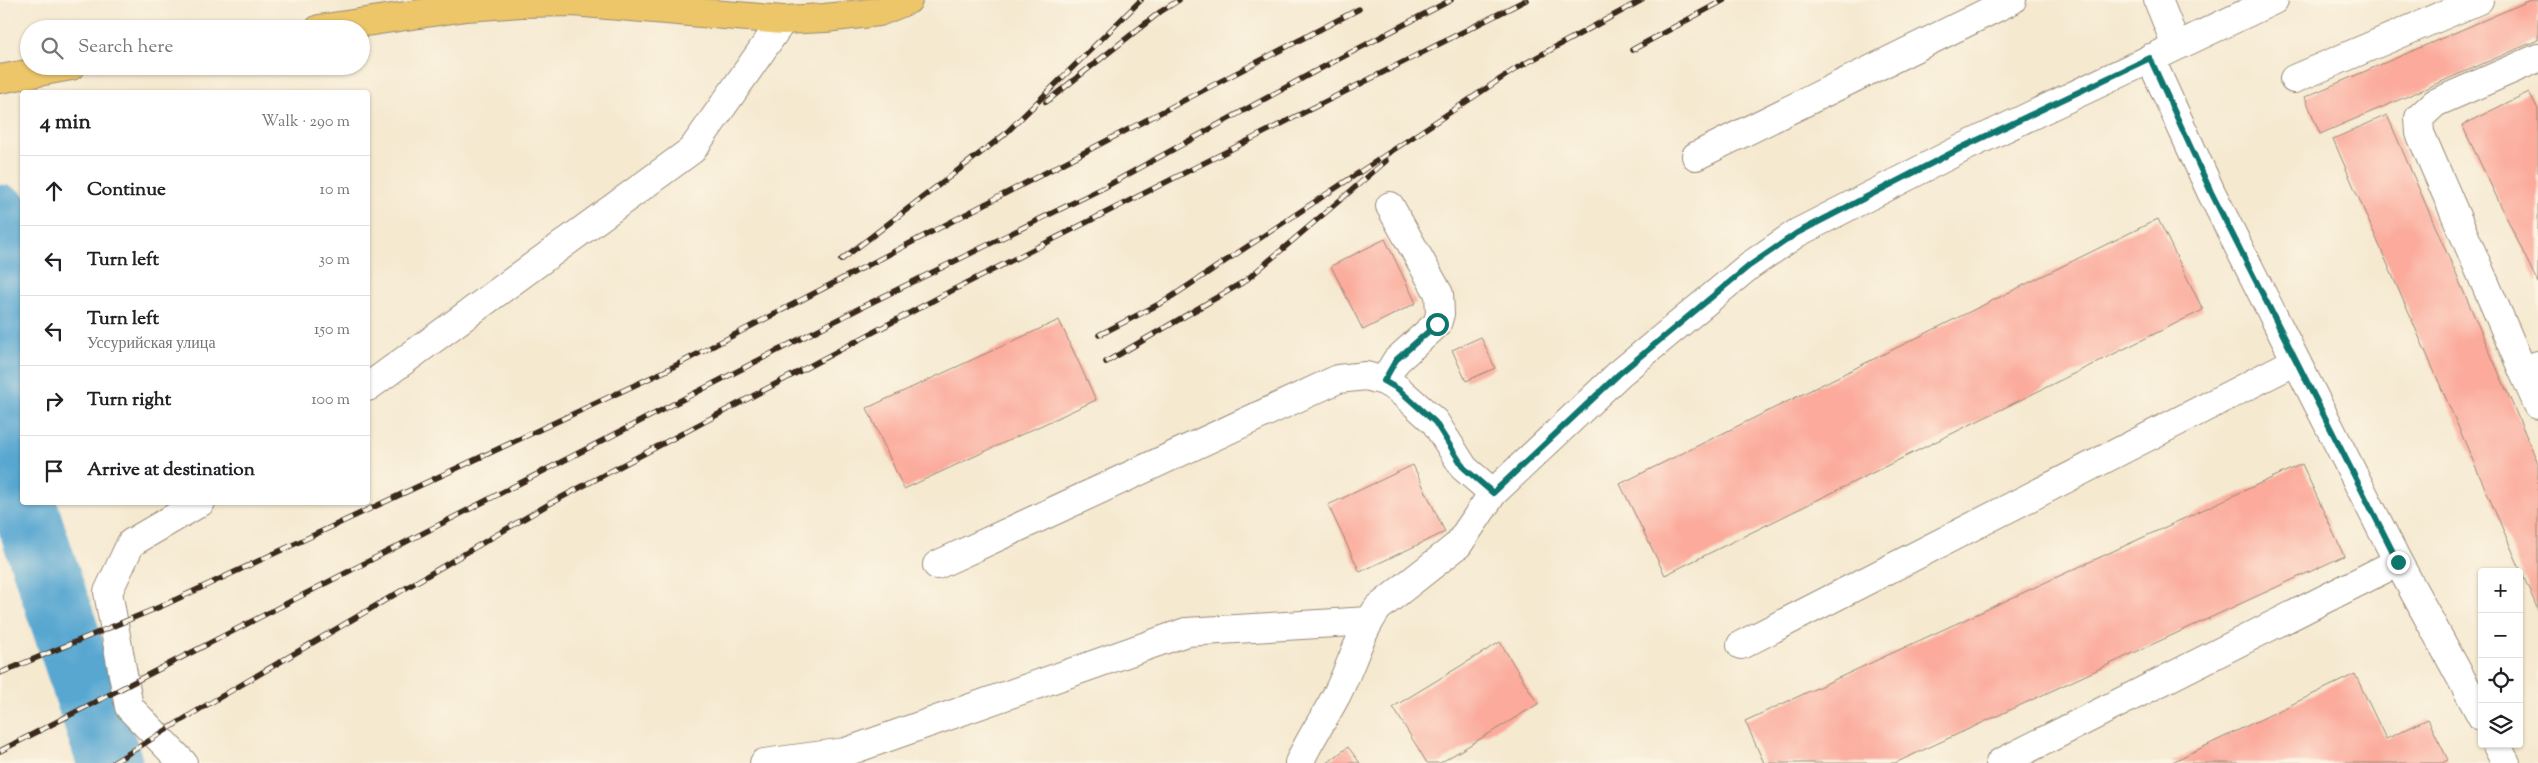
<!DOCTYPE html>
<meta charset="utf-8">
<style>
:root{--surface:#fff;--page:#f2f2f2;--text:#202124;--muted:#757577;--line:#e0e0e0}
body{margin:0;font-family:"Sorts Mill Goudy",serif;background:var(--page);color:var(--text)}
.controls{position:absolute;right:15px;bottom:15px;display:grid;overflow:hidden;border-radius:5px;box-shadow:0 1px 4px #0004}
.controls button{width:45px;height:45px;display:grid;place-items:center;padding:0;border:0;border-bottom:1px solid var(--line);background:var(--surface);color:var(--text);font:25px sans-serif}
.stop{position:absolute;width:15px;height:15px;margin:-11px;border:4px solid #0f766e;border-radius:50%;background:#fff}
.stop.end{background:#0f766e;border-color:#fff;box-shadow:0 1px 5px #0008}
.list{margin:0;padding:0;list-style:none}
h2{display:flex;justify-content:space-between;align-items:center;height:65px;margin:0;padding:0 20px;font-size:21px}
h2 small{font-size:16px;font-weight:400;color:var(--muted)}
.list li{display:grid;grid-template-columns:32px 1fr auto;gap:15px;align-items:center;box-sizing:border-box;height:70px;padding:0 20px;border-top:1px solid var(--line)}
.list b{display:block;font-size:19px;white-space:nowrap}
.list p{margin:0;font-size:16px;white-space:nowrap;color:var(--muted)}
.list em{font-size:16px;font-style:normal;color:var(--muted)}
.icon{flex:none;width:28px;height:28px;fill:none;stroke:currentColor;stroke-width:2;stroke-linecap:round;stroke-linejoin:round}
.map{position:relative;flex:none;width:2538px;height:763px;overflow:hidden}
.search{position:absolute;background:var(--surface);box-shadow:0 1px 4px #0004;left:20px;top:20px;width:350px;height:55px;display:flex;align-items:center;gap:12px;box-sizing:border-box;padding:0 18px;border-radius:28px;color:var(--muted);font-size:19px}
.panel{position:absolute;background:var(--surface);box-shadow:0 1px 4px #0004;left:20px;top:90px;width:350px;height:415px;border-radius:5px}
.map>svg:first-child{display:block}
.lines{fill:none;stroke-linecap:round;stroke-linejoin:round}
.river{stroke:#58a7d1;stroke-width:65}
.building{fill:#fbaa9b}
.minor-casing{stroke:#988a77;stroke-width:30}
.major-casing{stroke:#988a77;stroke-width:30}
.minor{stroke:#fff;stroke-width:28}
.major{stroke:#ecc669;stroke-width:28}
.rail-casing{stroke:#3b2a1e;stroke-width:5.5}
.rail{stroke:#fcf5e5;stroke-width:4;stroke-dasharray:11;stroke-linecap:butt}
.route{stroke:#0f766e;stroke-width:6}
</style>
<div class="map">
<svg width="2538" height="763" viewBox="0 0 2538 763">
<rect width="100%" height="100%" fill="#fcf5e5"/>
<filter id="ink" filterUnits="userSpaceOnUse"><feTurbulence type="fractalNoise" baseFrequency=".02" numOctaves="2"/><feDisplacementMap in="SourceGraphic" scale="10" xChannelSelector="R" yChannelSelector="G"/><feConvolveMatrix kernelMatrix="1 2 1 2 8 2 1 2 1" color-interpolation-filters="sRGB"/></filter>
<filter id="wash" filterUnits="userSpaceOnUse"><feTurbulence type="fractalNoise" baseFrequency=".0096" numOctaves="4" result="noise"/><feDisplacementMap in="SourceGraphic" scale="20" xChannelSelector="R" yChannelSelector="G"/><feGaussianBlur stdDeviation="1.12" result="paint"/><feColorMatrix in="noise" values="0 0 0 0 0 0 0 0 0 0 0 0 0 0 0 0 0 1.4 0 .05"/><feComposite in="paint" operator="in"/></filter>
<g filter="url(#wash)">
<rect width="100%" height="100%" fill="#f5e9d0"/>
<g class="lines">
<path class="river" d="M 0,217 L 8,224 L 17,484 L 22,500
M 23,502 L 110,763"/>
</g>
<g id="blocks">
<path class="building" d="M 2531,0 L 2538,0 L 2538,40 L 2320,134 L 2305,97 Z
M 2529,92 L 2538,109 L 2538,283 L 2462,125 Z
M 2387,115 L 2538,463 L 2538,610 L 2333,139 Z
M 2158,219 L 2203,310 L 1665,575 L 1620,484 Z
M 1385,239 L 1416,303 L 1363,330 L 1331,266 Z
M 1059,320 L 1096,400 L 904,489 L 867,408 Z
M 1481,337 L 1495,368 L 1466,381 L 1452,350 Z
M 2302,464 L 2344,556 L 1895,763 L 1764,763 L 1745,721 Z
M 1413,465 L 1445,532 L 1360,572 L 1328,505 Z
M 1500,642 L 1538,704 L 1440,763 L 1427,763 L 1393,707 Z
M 2355,674 L 2386,739 L 2428,719 L 2448,760 L 2442,763 L 2170,763 Z
M 1348,747 L 1360,763 L 1327,763 Z"/>
</g>
</g>
<g filter="url(#ink)">
<use href="#blocks" fill-opacity="0" stroke="#988a77" stroke-width="1"/>
<g class="lines">
<defs>
<path id="minor" d="M 2158,0 L 2176,45
M 2150,58 L 2211,192 L 2296,361
M 2294,79 L 2479,0
M 1696,156 L 2012,0
M 2538,365 L 2523,371 L 2538,405
M 2523,371 L 2420,133 L 2419,118 L 2435,103 L 2538,58
M 1384,381 L 1396,361 L 1437,324 L 1440,314 L 1439,294 L 1390,206
M 368,387 L 692,150 L 783,20
M 937,565 L 1338,379 L 1366,376 L 1384,381 L 1398,389 L 1435,422 L 1464,468 L 1493,493
M 1741,645 L 2296,361 L 2398,562 L 2482,717
M 2496,744 L 2506,763
M 183,763 L 129,707 L 108,592 L 131,543 L 201,502
M 764,763 L 846,752 L 1186,632 L 1369,621
M 1299,763 C 1310,738 1326,716 1338,692 C 1352,664 1360,633 1378,608 L 1458,545 L 1493,493 L 1619,374 L 1749,266 L 1797,233 L 1965,147 L 2274,0
M 2000,763 L 2398,562"/>
<path id="major" d="M 319,29 L 466,7 L 521,3 L 573,2 L 783,20 L 825,18 L 879,12 L 908,0
M 0,79 L 71,66"/>
</defs>
<use href="#minor" class="minor-casing"/>
<use href="#major" class="major-casing"/>
<use href="#minor" class="minor"/>
<use href="#major" class="major"/>
<defs>
<path id="rail" d="M 1632,50 L 1724,0
M 1046,102 L 1160,12 L 1179,0
M 841,260 L 1004,135 L 1141,0
M 1099,335 L 1165,301 L 1517,68 L 1642,0
M 1106,362 L 1245,281 L 1386,161
M 0,673 L 162,606 L 665,371 L 1359,9
M 0,751 L 862,307 L 1105,187 L 1312,73 L 1451,0
M 113,763 L 200,709 L 549,504 L 951,291 L 1526,0"/>
</defs>
<use href="#rail" class="rail-casing"/>
<use href="#rail" class="rail"/>
</g>
</g>
<g class="lines" filter="url(#ink)">
<path class="route" d="M 1437,324 L 1396,360 L 1384,381 L 1398,389 L 1435,422 L 1464,468 L 1493,493 L 1619,374 L 1749,266 L 1797,233 L 1965,146 L 2150,58 L 2211,192 L 2398,562"/>
</g>
</svg>
<div class="controls">
<button>+</button>
<button>−</button>
<button><svg class="icon" aria-label="locate" viewBox="0 0 24 24"><circle cx="12" cy="12" r="6"/><path d="M12 2v4M12 18v4M2 12h4M18 12h4"/></svg></button>
<button><svg class="icon" aria-label="layers" viewBox="0 0 24 24"><path d="M12 4l9 5-9 5-9-5zM3 14l9 5 9-5"/></svg></button>
</div>
<div class="stop" style="left:1437px;top:324px"></div>
<div class="stop end" style="left:2398px;top:562px"></div>
<div class="search"><svg class="icon" aria-label="search" viewBox="0 0 24 24"><circle cx="10" cy="10" r="6"/><path d="M15 15l6 6"/></svg>Search here</div>
<section class="panel">
<h2>4 min<small>Walk · 290 m</small></h2>
<ul class="list">
<li><svg class="icon" aria-label="ahead" viewBox="0 0 24 24"><path d="M12 20V5M6 11l6-6 6 6"/></svg><div><b>Continue</b></div><em>10 m</em></li>
<li><svg class="icon" aria-label="left" viewBox="0 0 24 24"><path d="M17 20v-9H6M10 6l-5 5 5 5"/></svg><div><b>Turn left</b></div><em>30 m</em></li>
<li><svg class="icon" aria-label="left" viewBox="0 0 24 24"><path d="M17 20v-9H6M10 6l-5 5 5 5"/></svg><div><b>Turn left</b><p>Уссурийская улица</p></div><em>150 m</em></li>
<li><svg class="icon" aria-label="right" viewBox="0 0 24 24"><path d="M7 20v-9h11M14 6l5 5-5 5"/></svg><div><b>Turn right</b></div><em>100 m</em></li>
<li><svg class="icon" aria-label="arrive" viewBox="0 0 24 24"><path d="M6 21V4h12l-3 4 3 4H6"/></svg><div><b>Arrive at destination</b></div></li>
</ul>
</section>
</div>
